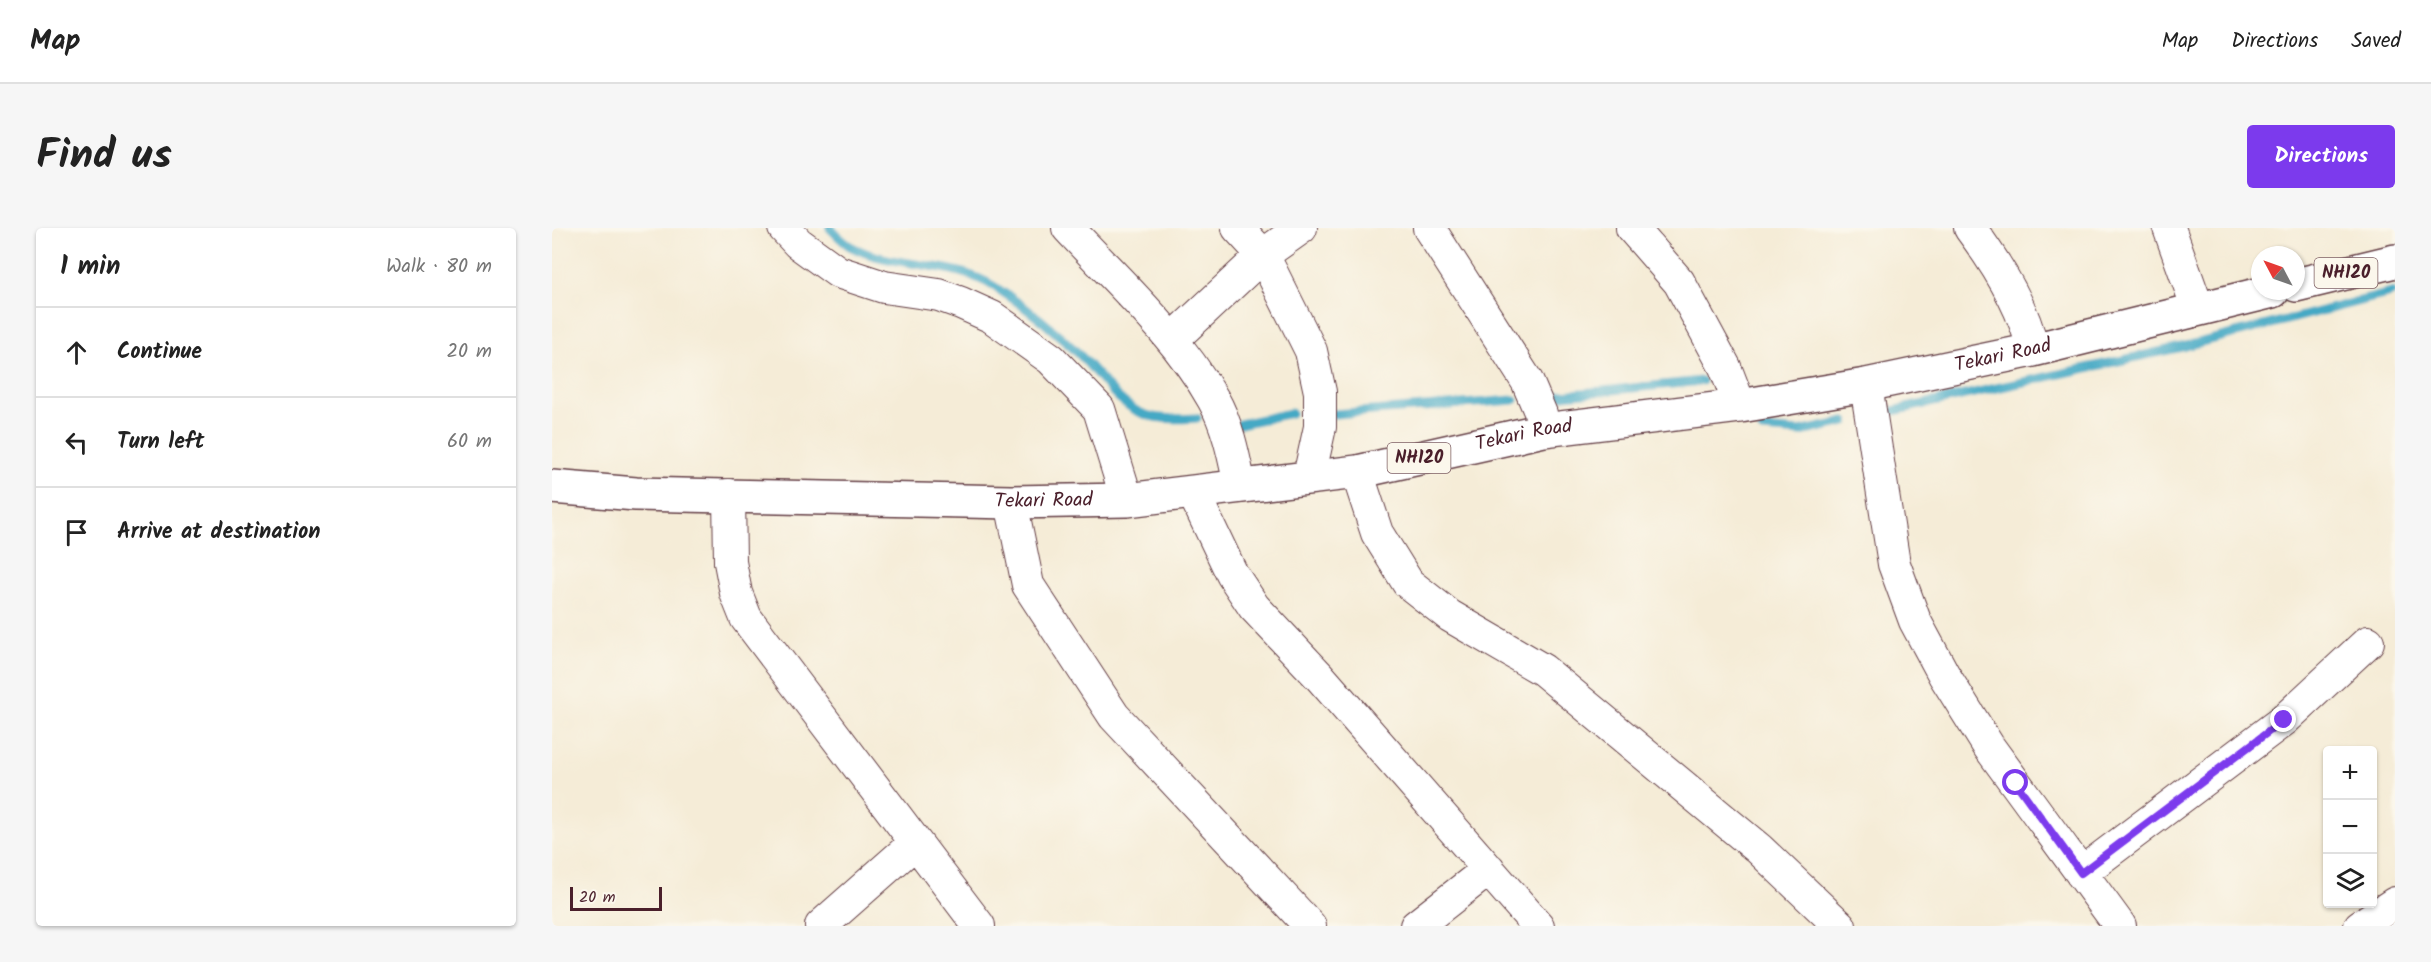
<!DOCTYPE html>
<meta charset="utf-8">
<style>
:root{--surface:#fff;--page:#f6f6f6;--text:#222;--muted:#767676;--line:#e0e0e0;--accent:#7c3aed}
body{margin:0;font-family:Kalam,sans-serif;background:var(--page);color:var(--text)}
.controls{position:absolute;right:18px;bottom:18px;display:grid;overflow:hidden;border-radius:6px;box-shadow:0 2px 4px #0004}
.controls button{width:54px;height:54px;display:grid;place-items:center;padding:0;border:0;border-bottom:2px solid var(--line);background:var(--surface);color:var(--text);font:30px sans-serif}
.compass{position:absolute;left:1699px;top:18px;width:54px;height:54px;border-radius:50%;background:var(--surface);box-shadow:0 2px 4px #0004;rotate:311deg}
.scale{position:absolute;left:18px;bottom:15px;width:92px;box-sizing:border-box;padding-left:6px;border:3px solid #4a1f2b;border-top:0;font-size:16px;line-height:21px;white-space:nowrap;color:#4a1f2b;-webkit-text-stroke:4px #fbf7ec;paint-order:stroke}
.stop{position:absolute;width:18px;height:18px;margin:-14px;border:4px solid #7c3aed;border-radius:50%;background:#fff}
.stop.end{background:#7c3aed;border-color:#fff;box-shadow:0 2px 6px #0008}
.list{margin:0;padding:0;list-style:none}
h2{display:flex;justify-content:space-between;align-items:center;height:78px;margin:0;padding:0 24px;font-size:26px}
h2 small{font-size:20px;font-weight:400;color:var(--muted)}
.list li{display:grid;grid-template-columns:39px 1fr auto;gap:18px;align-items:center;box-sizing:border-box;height:90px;padding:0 24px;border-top:2px solid var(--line)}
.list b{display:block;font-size:22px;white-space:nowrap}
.list em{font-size:20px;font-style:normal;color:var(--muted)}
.icon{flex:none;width:33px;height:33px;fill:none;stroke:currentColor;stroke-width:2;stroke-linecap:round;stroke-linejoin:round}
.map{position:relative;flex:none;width:1843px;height:698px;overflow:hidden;border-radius:6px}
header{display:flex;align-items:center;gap:36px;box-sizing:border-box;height:84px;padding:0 30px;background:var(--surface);border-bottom:2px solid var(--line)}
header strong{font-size:28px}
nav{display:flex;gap:33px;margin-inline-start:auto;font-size:21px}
.intro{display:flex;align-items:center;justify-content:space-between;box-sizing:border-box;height:144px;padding:0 36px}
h1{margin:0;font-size:42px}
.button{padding:15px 27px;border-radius:6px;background:var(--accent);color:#fff;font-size:21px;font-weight:700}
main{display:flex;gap:36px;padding:0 36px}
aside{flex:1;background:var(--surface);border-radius:6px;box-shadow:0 2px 4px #0004}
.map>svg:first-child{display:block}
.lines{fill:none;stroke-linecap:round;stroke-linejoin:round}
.stream{stroke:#45a9c5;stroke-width:9}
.street-casing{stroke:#643e45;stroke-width:34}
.highway-casing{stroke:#643e45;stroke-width:36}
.street{stroke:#fff;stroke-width:32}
.highway{stroke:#fff;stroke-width:33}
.route{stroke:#7c3aed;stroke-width:8}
.labels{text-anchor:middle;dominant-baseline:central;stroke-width:4.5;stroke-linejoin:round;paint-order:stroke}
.shield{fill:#fbf7ec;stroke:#7f6065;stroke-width:1.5}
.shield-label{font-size:18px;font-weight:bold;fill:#4a1f2b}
.street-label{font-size:20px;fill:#4a1f2b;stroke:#fbf7ec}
</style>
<header>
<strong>Map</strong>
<nav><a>Map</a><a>Directions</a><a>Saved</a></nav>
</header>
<div class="intro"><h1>Find us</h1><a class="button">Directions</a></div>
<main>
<aside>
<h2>1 min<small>Walk · 80 m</small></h2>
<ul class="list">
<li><svg class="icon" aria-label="ahead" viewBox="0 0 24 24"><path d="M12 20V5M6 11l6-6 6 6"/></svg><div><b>Continue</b></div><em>20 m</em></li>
<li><svg class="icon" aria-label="left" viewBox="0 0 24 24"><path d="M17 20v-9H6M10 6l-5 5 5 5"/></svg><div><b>Turn left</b></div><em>60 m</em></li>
<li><svg class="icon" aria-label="arrive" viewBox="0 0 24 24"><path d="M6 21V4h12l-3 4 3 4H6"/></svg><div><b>Arrive at destination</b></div></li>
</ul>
</aside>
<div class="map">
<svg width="1843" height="698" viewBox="0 0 1843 698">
<rect width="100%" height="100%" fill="#fbf7ec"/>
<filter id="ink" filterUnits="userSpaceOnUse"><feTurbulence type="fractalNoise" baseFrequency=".0167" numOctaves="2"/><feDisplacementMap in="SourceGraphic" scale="12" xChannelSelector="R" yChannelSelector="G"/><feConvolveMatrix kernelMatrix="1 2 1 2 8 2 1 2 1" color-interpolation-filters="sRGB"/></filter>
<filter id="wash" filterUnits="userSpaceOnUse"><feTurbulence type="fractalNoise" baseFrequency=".008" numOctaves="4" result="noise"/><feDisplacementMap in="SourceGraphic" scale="24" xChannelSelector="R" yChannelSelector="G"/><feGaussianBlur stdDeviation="1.35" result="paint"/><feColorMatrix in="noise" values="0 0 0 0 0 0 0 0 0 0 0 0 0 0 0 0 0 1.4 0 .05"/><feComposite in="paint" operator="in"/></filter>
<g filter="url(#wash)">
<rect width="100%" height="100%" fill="#f5ecd7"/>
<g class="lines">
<path class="stream" d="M 278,0 C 284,6 291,14 298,18 C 343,42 399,31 443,59 C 473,78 502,101 528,127 C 545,145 561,169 583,182 C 602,193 624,191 645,190
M 1001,168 L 1150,153
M 1341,183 L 1634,118 L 1839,65
M 782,186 L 962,172
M 688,196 L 739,185
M 1210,201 L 1248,204 L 1293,194"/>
</g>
</g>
<g filter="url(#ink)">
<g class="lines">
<defs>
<path id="street" d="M 232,0 L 246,15 L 286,44 L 332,59 L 387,67 L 409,75 L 440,89 L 499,131 L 547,181 L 575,272
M 516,0 C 566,54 624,106 661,171 C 676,197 682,229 688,258
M 686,0 L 711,27 L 759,123 L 768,164 L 768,199 L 757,249
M 877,0 L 975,153 L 989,186 L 992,202
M 1080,0 L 1127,54 L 1173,139 L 1188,178
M 1418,0 C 1444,35 1472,79 1481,122
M 1617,0 L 1646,81
M 620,112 L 711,27 L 749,0
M 1314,157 L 1342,336 L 1363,393 L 1392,447 L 1437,519 L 1568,698
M 805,244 L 825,305 L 856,355 L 898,388 L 991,442 L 1207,621 L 1288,698
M 641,264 L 680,346 L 702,379 L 768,449 L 986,698
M 177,267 L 178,334 L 184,365 L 194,390 L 427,698
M 459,274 L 476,357 L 562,488 L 758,698
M 1529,645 L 1732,492 L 1816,414
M 269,698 L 363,615
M 864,698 L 937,641
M 1808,698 L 1843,675"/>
<g id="highway">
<path d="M 1744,57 L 1843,33"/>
<path id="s1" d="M 0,259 L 84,266 L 459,274 L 575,272 L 641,264 L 805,244 L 992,202 L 1188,178 L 1314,157 L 1481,122 L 1721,63"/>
</g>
</defs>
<use href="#street" class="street-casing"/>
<use href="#highway" class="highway-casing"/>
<use href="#street" class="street"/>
<use href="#highway" class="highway"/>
</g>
</g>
<g class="lines" filter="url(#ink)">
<path class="route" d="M 1464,555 L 1529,645 L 1732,492"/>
</g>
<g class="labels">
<g class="shield">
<rect x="1762.5" y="30" width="63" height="30" rx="4.5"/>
<rect x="835.5" y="215" width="63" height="30" rx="4.5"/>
</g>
<g class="shield-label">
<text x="1794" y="45">NH120</text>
<text x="867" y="230">NH120</text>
</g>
<g class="street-label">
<text stroke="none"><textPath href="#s1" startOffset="1464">Tekari Road</textPath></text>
<text stroke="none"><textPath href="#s1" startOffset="978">Tekari Road</textPath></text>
<text stroke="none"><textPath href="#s1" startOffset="492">Tekari Road</textPath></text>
</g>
</g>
</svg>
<div class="controls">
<button>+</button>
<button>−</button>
<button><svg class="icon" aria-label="layers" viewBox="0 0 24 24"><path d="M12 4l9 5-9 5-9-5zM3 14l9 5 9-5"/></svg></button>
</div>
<svg class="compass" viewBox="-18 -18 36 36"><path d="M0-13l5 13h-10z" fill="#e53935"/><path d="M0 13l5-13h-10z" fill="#767676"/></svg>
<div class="scale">20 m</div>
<div class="stop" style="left:1464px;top:555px"></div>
<div class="stop end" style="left:1732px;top:492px"></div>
</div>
</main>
